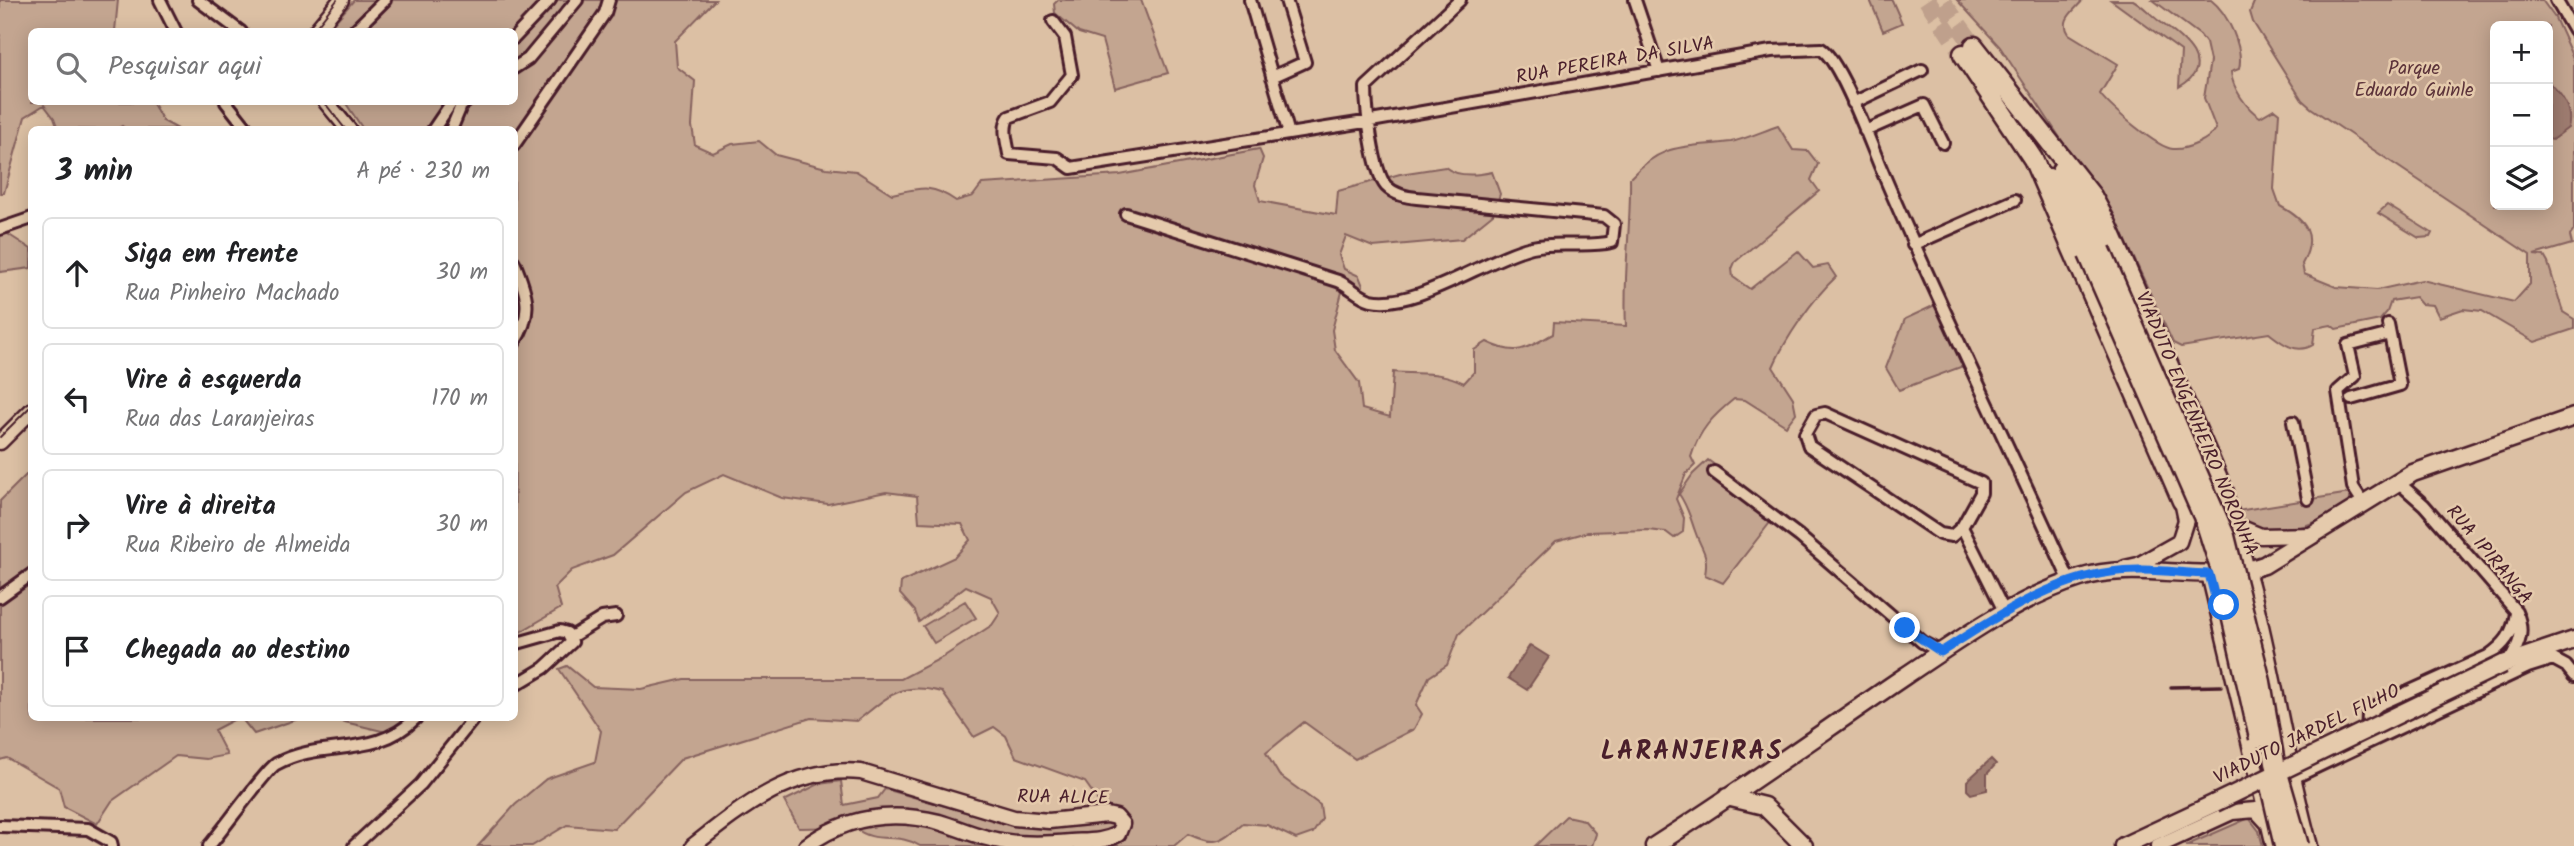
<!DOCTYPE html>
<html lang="pt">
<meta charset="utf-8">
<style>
:root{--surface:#fff;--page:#f2f2f2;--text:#202124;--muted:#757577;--line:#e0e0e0}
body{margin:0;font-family:Kalam,sans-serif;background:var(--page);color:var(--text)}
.controls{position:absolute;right:21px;top:21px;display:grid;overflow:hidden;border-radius:10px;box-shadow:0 4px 18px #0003}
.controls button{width:63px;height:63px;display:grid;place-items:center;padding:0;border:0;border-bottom:2px solid var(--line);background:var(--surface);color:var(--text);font:35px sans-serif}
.stop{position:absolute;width:21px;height:21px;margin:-16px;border:5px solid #1a73e8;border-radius:50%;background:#fff}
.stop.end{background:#1a73e8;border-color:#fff;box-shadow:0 2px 7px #0008}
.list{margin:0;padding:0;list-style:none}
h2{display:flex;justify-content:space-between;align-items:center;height:91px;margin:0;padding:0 28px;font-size:30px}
h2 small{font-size:23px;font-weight:400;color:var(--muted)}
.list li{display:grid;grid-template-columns:46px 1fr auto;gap:21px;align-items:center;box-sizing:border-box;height:112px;margin:0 14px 14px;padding:0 14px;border:2px solid var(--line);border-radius:10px}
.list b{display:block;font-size:26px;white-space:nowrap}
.list p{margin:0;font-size:23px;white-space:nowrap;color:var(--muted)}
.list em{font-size:23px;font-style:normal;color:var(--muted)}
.icon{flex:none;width:38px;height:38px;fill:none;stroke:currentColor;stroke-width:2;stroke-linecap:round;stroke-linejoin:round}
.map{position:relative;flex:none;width:2574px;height:846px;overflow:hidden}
.search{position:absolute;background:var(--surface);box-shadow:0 4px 18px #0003;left:28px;top:28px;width:490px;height:77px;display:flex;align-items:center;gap:18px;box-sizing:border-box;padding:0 24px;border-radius:10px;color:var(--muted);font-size:26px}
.panel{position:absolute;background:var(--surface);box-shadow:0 4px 18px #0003;left:28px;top:126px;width:490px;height:595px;border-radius:10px}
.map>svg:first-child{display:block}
.green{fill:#c3a590;stroke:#86625e;stroke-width:2;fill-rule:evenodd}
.water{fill:#9e7c70;stroke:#7c5754;stroke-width:2}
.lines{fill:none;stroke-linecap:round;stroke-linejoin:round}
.primary-tunnel{stroke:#bfa08c;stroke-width:18;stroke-dasharray:18 9;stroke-linecap:butt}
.minor-casing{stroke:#4a1f2b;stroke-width:16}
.tertiary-casing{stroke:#4a1f2b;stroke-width:19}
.secondary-casing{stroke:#4a1f2b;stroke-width:21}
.primary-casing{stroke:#4a1f2b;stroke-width:23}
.minor{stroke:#e5caac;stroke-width:10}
.tertiary{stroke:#e5caac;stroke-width:14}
.secondary{stroke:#e5caac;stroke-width:16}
.primary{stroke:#e5caac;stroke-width:18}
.tram{stroke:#4a1f2b;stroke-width:2}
.rail{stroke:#4a1f2b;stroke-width:3.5}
.secondary-bridge-casing{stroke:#4a1f2b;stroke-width:21;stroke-linecap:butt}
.primary-bridge-casing{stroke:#4a1f2b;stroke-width:23;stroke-linecap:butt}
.secondary-bridge{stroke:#e5caac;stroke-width:16}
.primary-bridge{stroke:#e5caac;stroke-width:18}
.route{stroke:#1a73e8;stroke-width:9}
.labels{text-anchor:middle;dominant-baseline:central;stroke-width:5;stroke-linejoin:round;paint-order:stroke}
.street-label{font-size:19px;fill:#4a1f2b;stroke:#e5caac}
.park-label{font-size:19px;fill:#5c333a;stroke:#e5caac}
.district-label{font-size:26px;font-weight:bold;letter-spacing:2px;fill:#4a1f2b;stroke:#e5caac}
</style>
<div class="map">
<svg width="2574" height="846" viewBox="0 0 2574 846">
<rect width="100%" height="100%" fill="#dcc0a4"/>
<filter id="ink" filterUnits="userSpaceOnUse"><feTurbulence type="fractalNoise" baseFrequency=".0143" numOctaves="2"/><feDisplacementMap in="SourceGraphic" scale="14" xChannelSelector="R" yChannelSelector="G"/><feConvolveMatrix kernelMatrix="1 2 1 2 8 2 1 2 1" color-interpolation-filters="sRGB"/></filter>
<g filter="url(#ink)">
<path class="green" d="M 0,0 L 118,0 L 115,31 L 32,32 L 32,102 L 152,102 L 163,121 L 178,129 L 126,129 L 122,126 L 115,130 L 58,129 L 54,118 L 44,105 L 25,117 L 4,193 L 0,193 Z
M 354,0 L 715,0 L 675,41 L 677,67 L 695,81 L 692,126 L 695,145 L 713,153 L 732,144 L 759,141 L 776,155 L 826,168 L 856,171 L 892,194 C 920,188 931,183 956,201 L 973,196 L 982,184 L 1120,175 L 1259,149 L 1263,158 L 1255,185 L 1260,201 L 1336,215 L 1338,191 L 1400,174 L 1445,167 C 1457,177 1478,175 1492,172 L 1500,194 L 1493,214 L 1462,239 L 1373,247 L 1346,236 L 1339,255 L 1344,269 L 1359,276 L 1363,286 L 1353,295 L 1342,292 L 1332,330 L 1335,350 L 1359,383 L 1362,409 L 1390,417 L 1393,372 C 1421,375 1438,370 1464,383 L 1474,372 L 1474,350 L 1487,342 C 1517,357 1525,349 1553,334 L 1554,322 L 1626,326 C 1623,276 1631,228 1630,178 C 1664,141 1685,148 1731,142 C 1746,139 1763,131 1778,126 L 1793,150 L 1808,151 L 1818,164 L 1811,180 L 1819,191 L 1735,262 L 1732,269 L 1733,277 L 1750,289 L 1798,251 L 1813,268 L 1828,265 L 1836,277 C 1814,297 1785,339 1773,367 L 1793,398 L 1796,413 L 1786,426 L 1745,400 L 1734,399 C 1713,416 1699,430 1691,457 L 1695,465 L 1686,474 L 1676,499 L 1684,518 L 1683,532 L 1674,538 L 1666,532 L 1647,530 L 1588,532 L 1556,541 L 1459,634 L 1447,665 L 1429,677 L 1416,705 L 1422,714 L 1414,729 L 1355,759 L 1304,722 L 1266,753 L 1279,775 L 1320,805 L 1322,819 L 1313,833 L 1296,839 L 1267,825 L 1243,823 C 1220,843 1215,846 1188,834 L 1174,846 L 920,846 C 896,831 876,846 854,827 L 799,828 L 784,801 L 819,784 L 841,781 L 844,805 L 878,798 L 885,789 L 1019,827 L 1049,829 L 1098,823 L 1097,799 L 1085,782 L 1016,757 L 1006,736 L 994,727 L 974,737 L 942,692 C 900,681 889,696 857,721 L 811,718 L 682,758 L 614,829 L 567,825 L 532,846 L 478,846 L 515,805 L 546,779 L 595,762 L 601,731 L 559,669 L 567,666 L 593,687 L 641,689 L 684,679 L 901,679 L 943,657 L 992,625 L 1000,613 L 991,597 L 966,586 L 919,622 L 915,611 L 900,594 L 901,582 L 955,557 L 970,540 L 962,524 L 919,522 L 917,496 L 886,492 L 828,504 L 782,498 L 724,474 L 686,492 L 613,555 L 572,570 L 555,587 L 561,608 L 515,635 L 514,130 L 363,129 L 345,102 L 514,102 L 514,32 L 326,32 Z
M 1058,0 L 1141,0 L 1168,73 L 1115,88 L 1102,40 L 1079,33 L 1055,13 L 1054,4 Z
M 1870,0 L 1892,0 L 1902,23 L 1883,31 Z
M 1957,0 L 2083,0 C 2074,11 2059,20 2069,34 L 2118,64 L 2100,94 C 2110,107 2157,148 2173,149 C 2187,150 2209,140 2216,129 L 2204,98 L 2210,61 L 2206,43 L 2200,35 L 2153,0 L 2211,0 C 2228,13 2244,49 2239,69 L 2231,72 C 2232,88 2247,109 2260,117 L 2274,109 L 2279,113 L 2274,189 L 2280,206 C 2306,220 2318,235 2302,264 L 2304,274 L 2336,287 L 2377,290 L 2422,280 L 2514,302 L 2530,284 L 2530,255 L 2311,108 L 2302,100 L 2253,22 L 2250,12 L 2255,0 L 2542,0 L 2555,18 L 2574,60 L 2574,230 L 2570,236 L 2572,244 L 2534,255 L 2544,256 L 2548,263 L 2563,312 L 2574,319 L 2574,329 L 2535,342 L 2482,311 L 2463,309 L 2439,317 L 2433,305 L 2421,304 L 2415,297 L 2391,301 L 2387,312 L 2380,320 L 2336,329 L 2331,325 L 2315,328 L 2313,345 C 2296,355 2282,343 2269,333 L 2181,347 L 2173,343 L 2121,230 L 2000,47 ZM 2495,26 L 2548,26 L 2548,205 L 2495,205 Z
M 2111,0 C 2116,0 2129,0 2133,0 C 2141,4 2151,15 2159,21 C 2180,37 2220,64 2179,87 L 2181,51 Z
M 2387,205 L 2432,233 L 2430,237 L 2419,238 L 2378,213 Z
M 0,229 L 31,249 L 31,268 L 0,272 Z
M 1937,304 L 1966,365 L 1899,390 L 1886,368 L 1905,319 Z
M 1708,460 L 1716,466 L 1712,472 L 1772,520 L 1723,583 L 1705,575 C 1709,552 1701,550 1695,531 C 1690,517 1688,507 1679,494 L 1693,474 Z
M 26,475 L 31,475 L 32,718 L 237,718 L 214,730 L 227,755 L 206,759 L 176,756 L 112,801 L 97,824 L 64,807 L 59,788 L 7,758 L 0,760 L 0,501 Z
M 2350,493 L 2348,505 C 2321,522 2256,552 2237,511 Z
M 965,601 L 976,618 L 934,643 L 923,626 Z
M 241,718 L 301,718 L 254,734 Z
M 328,718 L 406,718 L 390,733 Z
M 1566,816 L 1584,820 L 1596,834 L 1592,846 L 1535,846 Z
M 2249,818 L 2259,831 L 2263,846 L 2185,846 Z"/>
<path class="water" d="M 2548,82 C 2562,93 2573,110 2568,128 L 2552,140 L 2548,139 Z
M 1530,645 L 1549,657 L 1527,690 L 1508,678 Z
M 1991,759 L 1996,764 L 1987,774 L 1987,790 L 1971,794 L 1967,790 L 1967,781 Z"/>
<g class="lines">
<path class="primary-tunnel" d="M 1927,0 L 1963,54
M 1943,3 L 1974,46"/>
<defs>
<path id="minor" d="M 160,0 L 176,32
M 198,0 L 241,32
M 1250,0 L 1289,134
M 1635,0 L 1659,71
M 2556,0 L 2574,31
M 1053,21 L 1065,37 L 1072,75 L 1050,102 L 1009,117 C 1002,127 1007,142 1009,154 L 1057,158 L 1071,168 L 1371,121 L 1771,51 L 1821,49 C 1840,60 1870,142 1880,166 C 1939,306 2008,443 2070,582
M 353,32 L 385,0
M 514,38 L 550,0
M 514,68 L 528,59 L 577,0
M 1272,77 L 1305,62 L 1286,0
M 226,102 L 248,130
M 1853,103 L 1922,70
M 433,130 L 452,102
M 451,130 L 461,106 L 466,102
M 1865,131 L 1924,105 L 1943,143
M 514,145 L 605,13 L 609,0
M 1126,214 L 1338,281 C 1350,286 1359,297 1371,300 C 1415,310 1488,257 1532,247 C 1559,241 1586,248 1612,242 L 1614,224 L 1604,216 L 1417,198 C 1406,197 1395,195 1386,186 C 1373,171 1366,108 1366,87 L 1460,0
M 0,229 L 32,218
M 1913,245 L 2015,200
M 514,262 C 527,293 534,313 514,343
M 2351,399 L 2400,385 L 2388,324
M 2293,422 L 2308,499
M 1714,472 L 1799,536 L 1922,642 L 1941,652
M 2398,482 L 2424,505 L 2516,611 C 2525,631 2520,643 2509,662
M 2364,504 L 2353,487 L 2338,391 L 2355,376 L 2348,345 L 2390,334
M 1962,527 L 1981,493 L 1981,483 L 1825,413 L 1816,415 L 1805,434 L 1809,446 L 1940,534 L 1952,536 L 1962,527 L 2005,613
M 0,597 L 32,574
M 571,637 L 602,618 L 616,616
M 514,644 L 560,631 L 567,633 L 572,642 L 544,668 L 514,686
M 2367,734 L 2368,714 L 2379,705 L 2488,656 C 2505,644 2513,634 2516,613
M 2291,779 L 2528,667 L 2553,659 L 2566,666 L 2574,676
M 0,826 L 88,829 L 111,842 L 112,846
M 209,846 C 222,831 266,770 276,764 C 323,738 374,760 416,718
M 354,846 L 421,784 L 474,718"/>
<path id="tertiary" d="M 315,32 L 341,0
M 326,102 L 349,130
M 0,442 L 32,410
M 2215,494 L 2224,492 C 2236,523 2242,553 2251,585 C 2274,671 2286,760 2310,846
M 2237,526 L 2261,536 L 2313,535
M 2125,568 L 2138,565 L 2179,542 L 2186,520 L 2182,501 L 2192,499
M 2209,574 L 2274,846
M 693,846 C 742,807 794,765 861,772 L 1014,818 L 1049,821 L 1107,815 L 1116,817 L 1122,824 L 1118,834 C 1103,842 1087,841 1071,842 C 1048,844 1023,845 1001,841 C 980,838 959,828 939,822 C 891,810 845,817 806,846
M 2158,846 L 2232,812 L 2256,810 L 2267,822"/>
<path id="secondary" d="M 2503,664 L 2574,640
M 1727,797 L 1764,806 L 1804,846
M 1654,846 C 1739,792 1821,733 1905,676 C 1959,640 2017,598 2080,578 C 2140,559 2205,586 2264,565 L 2413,473 L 2574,417
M 2123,846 L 2215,803"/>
<path id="primary" d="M 1974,46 L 2092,196 L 2107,224 L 2224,492
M 1963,54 L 2033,159 L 2182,501
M 2062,169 L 2101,250
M 2049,178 L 2062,199 L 2088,254"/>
</defs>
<use href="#minor" class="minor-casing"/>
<use href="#tertiary" class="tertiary-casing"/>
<use href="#secondary" class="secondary-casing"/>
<use href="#primary" class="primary-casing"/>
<use href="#minor" class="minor"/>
<use href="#tertiary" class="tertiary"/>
<use href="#secondary" class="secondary"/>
<use href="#primary" class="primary"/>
<path class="tram" d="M 312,32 L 337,0
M 324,102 L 346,130
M 342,107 L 359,130
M 0,437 L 32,405"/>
<path class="rail" d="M 2171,687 L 2221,686"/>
<defs>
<path id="secondary-bridge" d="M 2215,803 L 2503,664"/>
<path id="primary-bridge" d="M 2101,250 L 2225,536 L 2261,682 L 2275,763 L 2299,846
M 2088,254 L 2205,521 L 2221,571 L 2259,738
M 2270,786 L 2284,846"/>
</defs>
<use href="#secondary-bridge" class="secondary-bridge-casing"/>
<use href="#primary-bridge" class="primary-bridge-casing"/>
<use href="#secondary-bridge" class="secondary-bridge"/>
<use href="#primary-bridge" class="primary-bridge"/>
</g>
</g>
<g class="lines" filter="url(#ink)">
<path class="route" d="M 1905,628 L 1941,652 C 1992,619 2050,580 2111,572 C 2142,567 2178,573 2209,574 L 2219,613 L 2224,605"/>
</g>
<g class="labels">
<g class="street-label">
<text transform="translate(1615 61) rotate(-10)">RUA PEREIRA DA SILVA</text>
<text transform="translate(2196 424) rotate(67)">VIADUTO ENGENHEIRO NORONHA</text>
<text transform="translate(2489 555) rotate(50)">RUA IPIRANGA</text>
<text transform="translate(2307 735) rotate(-26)">VIADUTO JARDEL FILHO</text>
<text transform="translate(1063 798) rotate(1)">RUA ALICE</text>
</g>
<g class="park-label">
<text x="2414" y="69">Parque<tspan x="2414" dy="22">Eduardo Guinle</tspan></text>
</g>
<g class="district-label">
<text x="1692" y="752">LARANJEIRAS</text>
</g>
</g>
</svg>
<div class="controls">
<button>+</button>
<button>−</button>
<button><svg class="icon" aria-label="layers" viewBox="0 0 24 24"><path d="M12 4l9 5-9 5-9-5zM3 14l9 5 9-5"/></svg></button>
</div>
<div class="stop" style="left:2224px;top:605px"></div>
<div class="stop end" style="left:1905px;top:628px"></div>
<div class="search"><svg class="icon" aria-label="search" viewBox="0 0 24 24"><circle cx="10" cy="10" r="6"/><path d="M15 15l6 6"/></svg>Pesquisar aqui</div>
<section class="panel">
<h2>3 min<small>A pé · 230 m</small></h2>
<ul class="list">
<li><svg class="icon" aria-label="ahead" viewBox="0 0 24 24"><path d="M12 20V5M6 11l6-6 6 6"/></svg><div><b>Siga em frente</b><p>Rua Pinheiro Machado</p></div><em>30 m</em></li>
<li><svg class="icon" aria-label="left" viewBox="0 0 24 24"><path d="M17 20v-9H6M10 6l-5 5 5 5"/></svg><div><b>Vire à esquerda</b><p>Rua das Laranjeiras</p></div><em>170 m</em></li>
<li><svg class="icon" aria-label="right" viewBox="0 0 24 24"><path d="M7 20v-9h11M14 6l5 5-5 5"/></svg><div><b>Vire à direita</b><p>Rua Ribeiro de Almeida</p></div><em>30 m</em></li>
<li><svg class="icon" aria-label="arrive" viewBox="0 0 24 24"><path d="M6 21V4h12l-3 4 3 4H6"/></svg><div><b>Chegada ao destino</b></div></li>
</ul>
</section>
</div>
